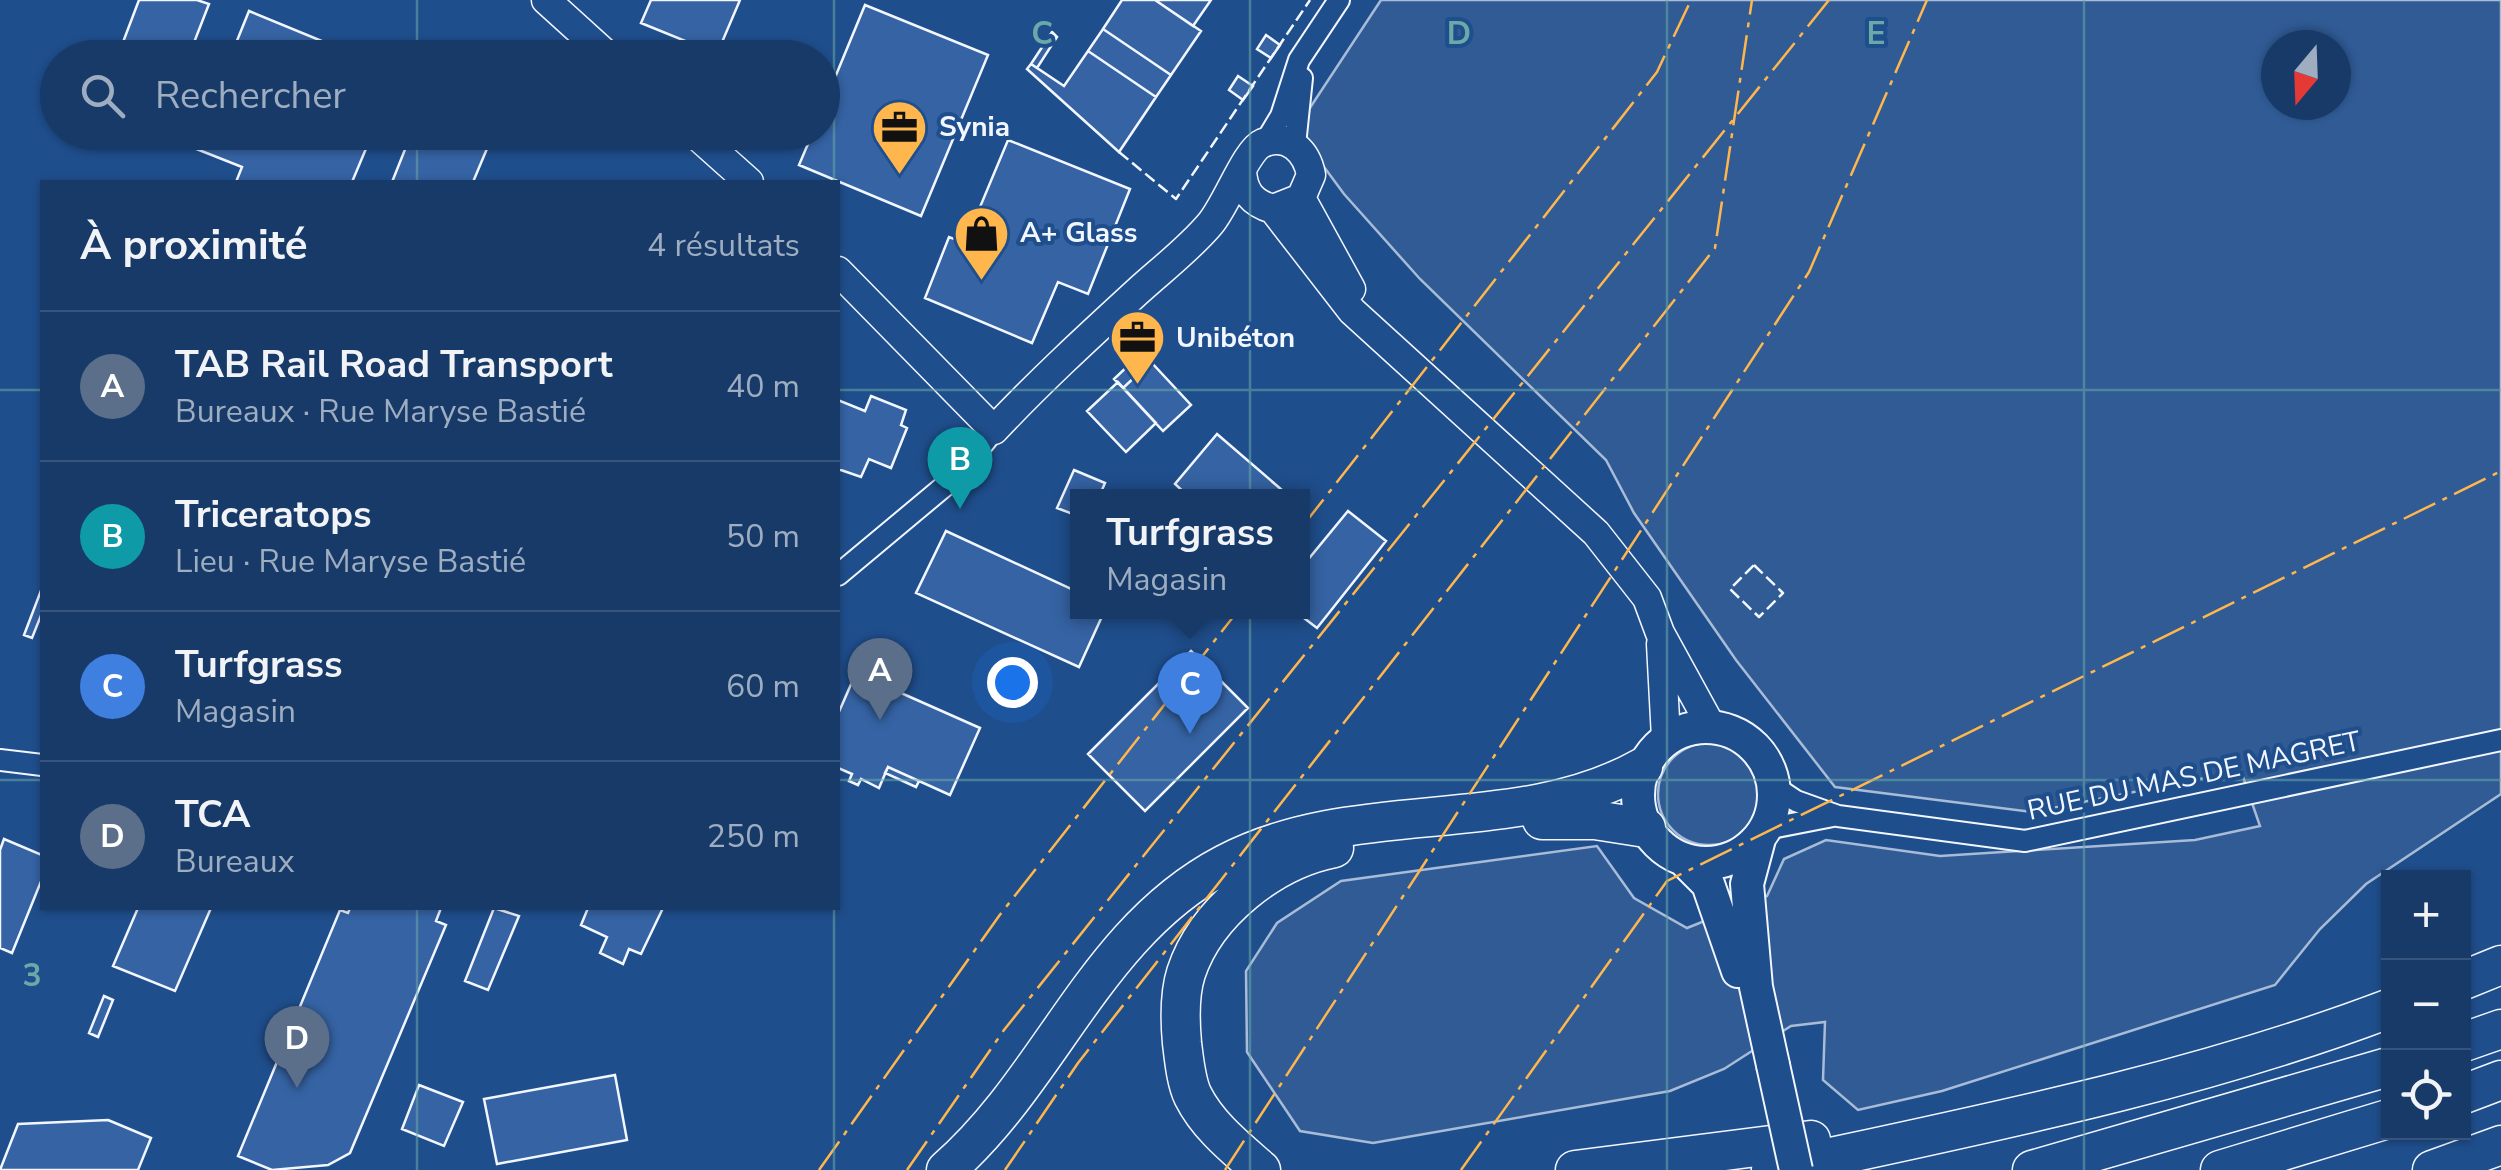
<!DOCTYPE html>
<html lang="fr">
<meta charset="utf-8">
<style>
:root{--surface:#173a69;--page:#244571;--text:#f1f3f6;--muted:#9eadc0;--line:#36547d;--accent:#e797bd}
body{margin:0;font-family:"Nunito Sans",sans-serif;background:var(--page);color:var(--text)}
.controls{position:absolute;right:30px;bottom:30px;display:grid;overflow:hidden;border-radius:0px;box-shadow:0 2px 8px #0004}
.controls button{width:90px;height:90px;display:grid;place-items:center;padding:0;border:0;border-bottom:2px solid var(--line);background:var(--surface);color:var(--text);font:50px sans-serif}
.compass{position:absolute;left:2261px;top:30px;width:90px;height:90px;border-radius:50%;background:var(--surface);box-shadow:0 2px 8px #0004;rotate:199deg}
.you{position:absolute;left:1012px;top:682px;width:35px;height:35px;margin:-25px;border:8px solid #fff;border-radius:50%;background:#1a73e8;box-shadow:0 0 0 15px #1a73e833}
.badge{display:grid;place-items:center;width:65px;height:65px;border-radius:50%;background:var(--accent);color:#fff;font-size:32px;font-weight:700}
.pin{position:absolute;translate:-50% -82px;filter:drop-shadow(0 2px 5px #0008)}
.pin::after{content:'';position:absolute;top:52px;width:35px;height:30px;background:inherit;clip-path:polygon(0 0,100% 0,50% 100%)}
.popup{position:absolute;left:1070px;top:489px;width:240px;height:130px;box-sizing:border-box;display:grid;place-content:center;border-radius:0px;background:var(--surface);filter:drop-shadow(0 2px 8px #0005);font-size:32px;white-space:nowrap;color:var(--muted)}
.popup b{font-size:38px;color:var(--text)}
.popup::after{content:'';position:absolute;left:50%;top:100%;margin-left:-20px;border:20px solid transparent;border-top-color:var(--surface)}
.list{margin:0;padding:0;list-style:none}
h2{display:flex;justify-content:space-between;align-items:center;height:130px;margin:0;padding:0 40px;font-size:42px}
h2 small{font-size:32px;font-weight:400;color:var(--muted)}
.list li{display:grid;grid-template-columns:65px 1fr auto;gap:30px;align-items:center;box-sizing:border-box;height:150px;padding:0 40px;border-top:2px solid var(--line)}
.list b{display:block;font-size:38px;white-space:nowrap}
.list p{margin:0;font-size:32px;white-space:nowrap;color:var(--muted)}
.list em{font-size:32px;font-style:normal;color:var(--muted)}
.icon{flex:none;width:55px;height:55px;fill:none;stroke:currentColor;stroke-width:2;stroke-linecap:round;stroke-linejoin:round}
.map{position:relative;flex:none;width:2501px;height:1170px;overflow:hidden}
.search{position:absolute;background:var(--surface);box-shadow:0 2px 8px #0004;left:40px;top:40px;width:800px;height:110px;display:flex;align-items:center;gap:25px;box-sizing:border-box;padding:0 35px;border-radius:55px;color:var(--muted);font-size:38px}
.panel{position:absolute;background:var(--surface);box-shadow:0 2px 8px #0004;left:40px;top:180px;width:800px;height:730px;border-radius:0px}
.map>svg:first-child{display:block}
.built{fill:#305b95;stroke:#a8bbd7;stroke-width:2.5;fill-rule:evenodd}
.building{fill:#3563a3;stroke:#f2f6ff;stroke-width:2.5}
.lines{fill:none;stroke-linecap:round;stroke-linejoin:round}
.street-casing{stroke:#f2f6ff;stroke-width:24}
.secondary-casing{stroke:#f2f6ff;stroke-width:31}
.primary-casing{stroke:#f2f6ff;stroke-width:36}
.highway-casing{stroke:#f2f6ff;stroke-width:41}
.street{stroke:#1f4e8c;stroke-width:20}
.secondary{stroke:#1f4e8c;stroke-width:28}
.primary{stroke:#1f4e8c;stroke-width:32}
.highway{stroke:#1f4e8c;stroke-width:38}
.primary-bridge-casing{stroke:#f2f6ff;stroke-width:36;stroke-linecap:butt}
.primary-bridge{stroke:#1f4e8c;stroke-width:32}
.fence{stroke:#f2f6ff;stroke-width:2.5;stroke-dasharray:12 5;stroke-linecap:butt}
.power{stroke:#ffb74d;stroke-width:2.5;stroke-dasharray:35 8 5 8;stroke-linecap:butt}
.grid{fill:none;stroke:#6aa9a8;stroke-width:2.5;stroke-opacity:0.55}
.labels{text-anchor:middle;dominant-baseline:central;stroke-width:8;stroke-linejoin:round;paint-order:stroke}
.poi-label{font-size:28px;font-weight:bold;fill:#f2f6ff;stroke:#1f4e8c;text-anchor:start}
.street-label{font-size:28px;fill:#f2f6ff;stroke:#1f4e8c}
.grid-label{font-size:32px;text-anchor:middle;font-weight:bold;fill:#6aa9a8;stroke:#1f4e8c;stroke-width:8;stroke-linejoin:round;paint-order:stroke}
</style>
<div class="map">
<svg width="2501" height="1170" viewBox="0 0 2501 1170">
<rect width="100%" height="100%" fill="#1f4e8c"/>
<path class="built" d="M 1381,0 L 2501,0 L 2501,794 L 2366,884 L 2320,929 L 2275,985 L 1942,1091 L 1858,1110 L 1823,1080 L 1825,1022 L 1791,1026 L 1724,1069 L 1670,1091 L 1373,1143 L 1300,1131 L 1247,1052 L 1246,971 L 1277,923 L 1341,881 L 1597,846 L 1634,898 L 1687,928 L 1767,896 L 1784,859 L 1826,840 L 1940,856 L 2195,840 L 2260,826 L 2241,771 L 2032,812 L 1835,787 L 1736,660 L 1634,513 L 1606,460 L 1420,279 L 1344,194 L 1296,129 ZM 2276,45 L 2336,45 L 2336,105 L 2276,105 Z
M1658 794a51 51 0 1 1 102 0a51 51 0 1 1-102 0Z"/>
<path class="building" d="M 139,0 L 197,0 L 209,4 L 188,58 L 117,58 Z
M 651,0 L 740,0 L 717,54 L 641,23 Z
M 1122,0 L 1155,0 L 1201,31 L 1171,75 L 1103,29 Z
M 1155,0 L 1211,0 L 1193,26 Z
M 865,5 L 988,55 L 921,216 L 799,165 L 813,132 L 822,132 L 822,109 Z
M 249,11 L 363,58 L 230,58 Z
M 1103,29 L 1171,75 L 1156,97 L 1088,51 Z
M 1052,32 L 1057,37 L 1037,68 L 1031,64 Z
M 1266,35 L 1280,45 L 1271,58 L 1257,49 Z
M 1088,51 L 1156,97 L 1119,152 L 1027,69 L 1031,64 L 1064,86 Z
M 1238,76 L 1253,86 L 1243,100 L 1229,90 Z
M 201,132 L 373,132 L 352,182 L 236,182 L 242,167 L 194,148 Z
M 412,132 L 494,132 L 473,182 L 392,182 Z
M 1008,140 L 1130,189 L 1088,294 L 1058,282 L 1032,343 L 925,298 L 949,237 L 965,243 Z
M 1147,359 L 1151,362 L 1123,388 L 1114,379 L 1132,362 L 1138,368 Z
M 1151,362 L 1191,405 L 1163,431 L 1123,388 Z
M 1118,382 L 1156,423 L 1126,452 L 1087,411 Z
M 871,396 L 906,410 L 901,425 L 907,428 L 891,468 L 869,459 L 861,477 L 838,469 L 838,400 L 865,411 Z
M 1217,434 L 1290,497 L 1189,497 L 1175,484 Z
M 1074,470 L 1105,483 L 1099,497 L 1078,497 L 1078,516 L 1057,508 Z
M 1348,511 L 1386,541 L 1317,628 L 1296,612 L 1302,612 L 1302,567 Z
M 946,531 L 1078,592 L 1078,612 L 1104,612 L 1079,667 L 916,593 Z
M 42,588 L 42,613 L 32,638 L 24,635 Z
M 1191,651 L 1248,708 L 1145,811 L 1088,754 Z
M 856,673 L 980,728 L 950,795 L 888,767 L 879,788 L 861,779 L 858,785 L 849,781 L 852,774 L 838,768 L 838,714 Z
M 888,767 L 919,781 L 916,787 L 885,773 Z
M 4,839 L 42,855 L 42,879 L 12,953 L 0,948 L 0,850 Z
M 138,908 L 211,908 L 175,991 L 113,966 Z
M 350,908 L 441,908 L 436,921 L 446,925 L 350,1153 L 328,1165 L 272,1170 L 238,1156 L 340,910 L 348,913 Z
M 494,908 L 519,916 L 488,990 L 465,981 Z
M 588,908 L 663,908 L 641,954 L 629,949 L 623,964 L 600,953 L 607,937 L 581,925 Z
M 104,996 L 113,1000 L 98,1037 L 89,1033 Z
M 615,1075 L 627,1140 L 497,1164 L 484,1099 Z
M 419,1085 L 463,1102 L 444,1146 L 402,1129 Z
M 108,1120 L 151,1138 L 138,1170 L 0,1170 L 18,1124 Z"/>
<g class="lines">
<defs>
<path id="street" d="M 1266,141 L 1281,116 L 1299,60 L 1339,0
M 1295,145 L 1302,78
M 838,575 L 959,474 L 994,430
M 0,760 L 42,765
M 1775,787 L 1796,801 L 1838,816 L 2025,841 L 2501,740
M 1766,829 L 1833,816"/>
<path id="secondary" d="M 546,0 L 610,58
M 693,132 L 749,182
M 1301,198 L 1351,289
M 1273,209 L 1352,311 L 1596,533 L 1647,598 L 1660,633 L 1711,726
M 838,271 L 994,430 C 1039,382 1088,337 1137,292 C 1161,270 1189,249 1210,224 C 1227,204 1246,150 1263,143 C 1288,132 1307,152 1311,175 L 1301,198 L 1273,209 C 1252,203 1243,192 1242,170
M 1661,644 L 1666,738"/>
<path id="primary" d="M1638 795a68 68 0 1 1 136 0a68 68 0 1 1-136 0Z
M 1759,839 L 1747,884 L 1756,987 L 1773,1065
M 1684,860 L 1708,884 L 1738,971"/>
<path id="highway" d="M 1542,820 L 1595,820 L 1646,828
M 2464,980 L 2501,965
M 2464,1042 L 2501,1029
M 2464,1094 L 2501,1080
M 946,1170 C 1052,1078 1095,932 1225,864 C 1356,795 1516,839 1643,767
M 1261,1170 C 1236,1148 1208,1126 1193,1096 C 1186,1082 1184,1059 1182,1043 C 1180,1021 1179,995 1186,973 C 1206,912 1272,860 1334,848
M 1575,1170 L 1811,1140
M 1771,1170 C 1978,1125 2190,1084 2388,1009
M 2032,1170 L 2388,1067
M 2220,1170 L 2388,1119
M 2432,1170 L 2501,1145"/>
</defs>
<use href="#street" class="street-casing"/>
<use href="#secondary" class="secondary-casing"/>
<use href="#primary" class="primary-casing"/>
<use href="#highway" class="highway-casing"/>
<use href="#street" class="street"/>
<use href="#secondary" class="secondary"/>
<use href="#primary" class="primary"/>
<use href="#highway" class="highway"/>
<defs>
<path id="primary-bridge" d="M 1773,1065 L 1796,1170"/>
</defs>
<use href="#primary-bridge" class="primary-bridge-casing"/>
<use href="#primary-bridge" class="primary-bridge"/>
<path class="fence" d="M 1119,152 L 1176,199 L 1310,0
M 1754,565 L 1783,593 L 1759,617 L 1730,589 Z"/>
<path class="power" d="M 1302,527 L 1657,72 L 1691,0
M 819,1170 L 999,916 L 1237,612
M 907,1170 L 1004,1030 L 1829,0
M 1005,1170 L 1078,1063 L 1715,248 L 1752,0
M 1225,1170 L 1809,272 L 1927,0
M 1461,1170 L 1667,881 L 2501,471"/>
</g>
<path class="grid" d="M 417,0 L 417,58M 834,0 L 834,182M 1250,0 L 1250,1170M 1667,0 L 1667,1170M 2084,0 L 2084,1170M 417,132 L 417,182M 0,390 L 42,390M 838,390 L 2501,390M 0,780 L 42,780M 838,780 L 2501,780M 417,908 L 417,1170M 834,908 L 834,1170"/>
<defs>
<symbol id="office-pin" viewBox="-11 -11 22 30"><path d="M0 17L-7.5 6A9.5 9.5 0 1 1 7.5 6Z" fill="#ffb74d" stroke="#1f4e8c"/><path d="M-6-3h4V-5.5h4V-3h4V5H-6ZM-1-4.5V-3h2v-1.5ZM-6 0V1H6V0Z" fill="#111"/></symbol>
<symbol id="shop-pin" viewBox="-11 -11 22 30"><path d="M0 17L-7.5 6A9.5 9.5 0 1 1 7.5 6Z" fill="#ffb74d" stroke="#1f4e8c"/><path d="M-5-2.5h2.3a2.7 3.5 0 0 1 5.4 0H5L5.5 6h-11ZM-1.5-2.5h3a1.5 2.3 0 0 0-3 0Z" fill="#111"/></symbol>
</defs>
<g fill-rule="evenodd">
<use href="#office-pin" x="868" y="96" width="63" height="86"/>
<use href="#shop-pin" x="950" y="202" width="63" height="86"/>
<use href="#office-pin" x="1106" y="306" width="63" height="86"/>
</g>
<g class="labels">
<g class="poi-label">
<text x="939" y="127">Synia</text>
<text x="1020" y="233">A+ Glass</text>
<text x="1176" y="338">Unibéton</text>
</g>
<g class="street-label">
<text transform="translate(2194 776) rotate(-12)">RUE DU MAS DE MAGRET</text>
</g>
</g>
<g class="grid-label">
<text x="1042" y="44">C</text>
<text x="1459" y="44">D</text>
<text x="1876" y="44">E</text>
<text x="32" y="986">3</text>
</g>
</svg>
<div class="controls">
<button>+</button>
<button>−</button>
<button><svg class="icon" aria-label="locate" viewBox="0 0 24 24"><circle cx="12" cy="12" r="6"/><path d="M12 2v4M12 18v4M2 12h4M18 12h4"/></svg></button>
</div>
<svg class="compass" viewBox="-18 -18 36 36"><path d="M0-13l5 13h-10z" fill="#e53935"/><path d="M0 13l5-13h-10z" fill="#9eadc0"/></svg>
<div class="you"></div>
<div class="pin badge" style="left:880px;top:720px;background:#5c6f8a">A</div>
<div class="pin badge" style="left:960px;top:509px;background:#0f9aa8">B</div>
<div class="pin badge" style="left:1190px;top:734px;background:#3f7fe0">C</div>
<div class="popup"><b>Turfgrass</b>Magasin</div>
<div class="pin badge" style="left:297px;top:1088px;background:#5c6f8a">D</div>
<div class="search"><svg class="icon" aria-label="search" viewBox="0 0 24 24"><circle cx="10" cy="10" r="6"/><path d="M15 15l6 6"/></svg>Rechercher</div>
<section class="panel">
<h2>À proximité<small>4 résultats</small></h2>
<ul class="list">
<li><span class="badge" style="background:#5c6f8a">A</span><div><b>TAB Rail Road Transport</b><p>Bureaux · Rue Maryse Bastié</p></div><em>40 m</em></li>
<li><span class="badge" style="background:#0f9aa8">B</span><div><b>Triceratops</b><p>Lieu · Rue Maryse Bastié</p></div><em>50 m</em></li>
<li><span class="badge" style="background:#3f7fe0">C</span><div><b>Turfgrass</b><p>Magasin</p></div><em>60 m</em></li>
<li><span class="badge" style="background:#5c6f8a">D</span><div><b>TCA</b><p>Bureaux</p></div><em>250 m</em></li>
</ul>
</section>
</div>
